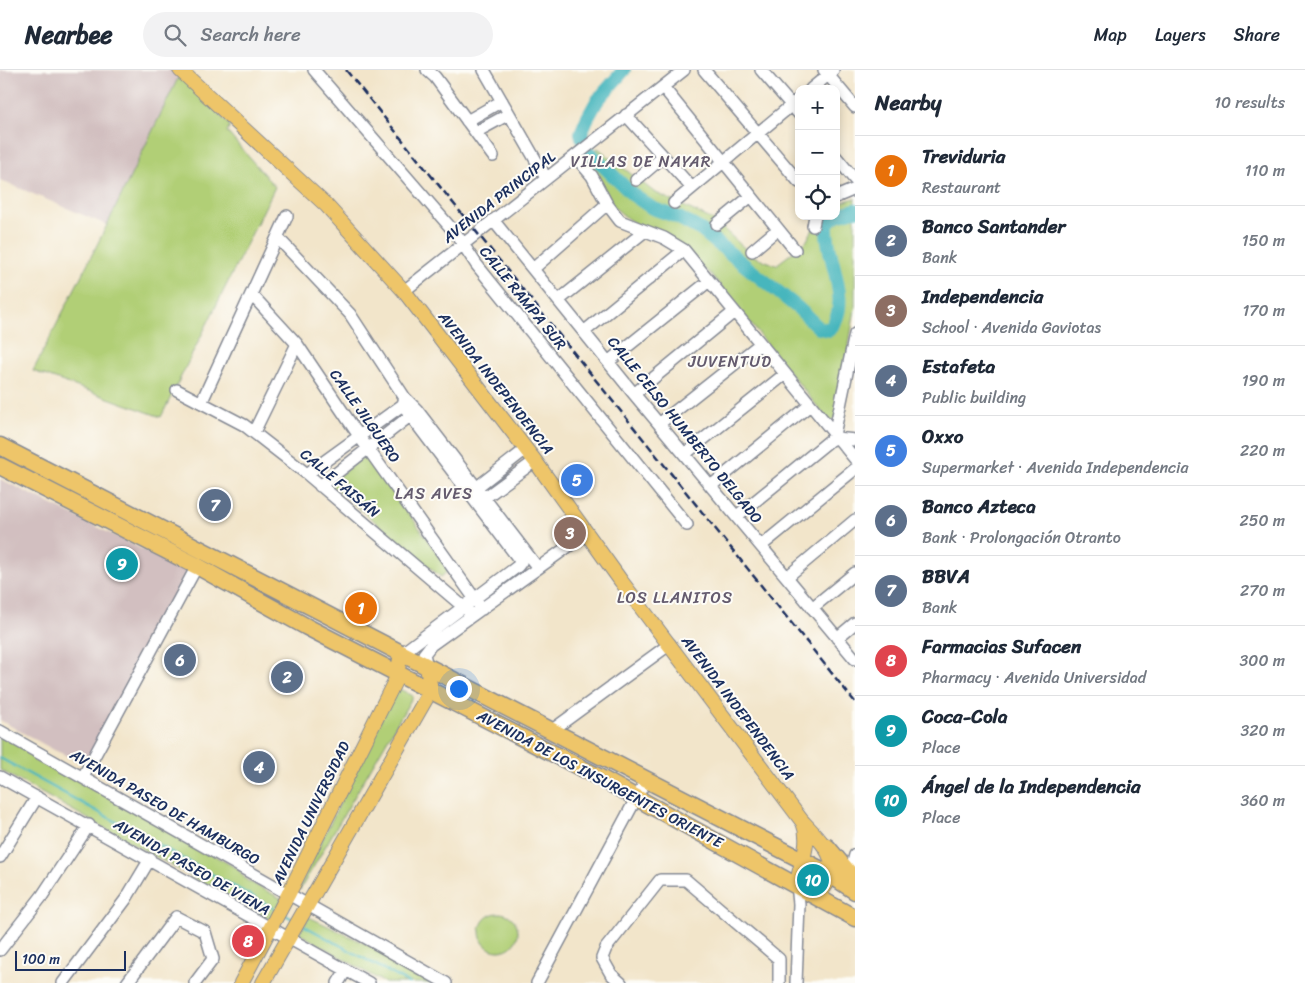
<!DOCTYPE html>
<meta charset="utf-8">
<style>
:root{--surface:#fff;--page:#f2f2f3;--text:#1f2937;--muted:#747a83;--line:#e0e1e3;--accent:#b5179e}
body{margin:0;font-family:Sriracha,sans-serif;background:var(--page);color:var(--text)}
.controls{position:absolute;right:15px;top:15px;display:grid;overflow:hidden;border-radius:10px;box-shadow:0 2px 8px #0003}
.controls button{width:45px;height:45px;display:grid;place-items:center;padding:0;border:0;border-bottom:1px solid var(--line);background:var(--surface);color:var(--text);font:25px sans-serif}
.scale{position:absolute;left:15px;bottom:12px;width:111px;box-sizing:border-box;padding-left:5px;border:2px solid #1b2f5e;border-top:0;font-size:14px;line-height:18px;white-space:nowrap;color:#1b2f5e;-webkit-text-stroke:4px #fdfcf7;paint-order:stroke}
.you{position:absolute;left:458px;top:618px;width:18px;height:18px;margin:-12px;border:4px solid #fff;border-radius:50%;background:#1a73e8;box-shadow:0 0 0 8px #1a73e833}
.badge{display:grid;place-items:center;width:32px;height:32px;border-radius:50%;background:var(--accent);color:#fff;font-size:16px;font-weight:700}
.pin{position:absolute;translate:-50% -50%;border:2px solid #fff;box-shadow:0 1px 5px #0006}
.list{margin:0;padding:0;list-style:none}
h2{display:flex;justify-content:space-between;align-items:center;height:65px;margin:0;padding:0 20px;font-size:21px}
h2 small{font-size:16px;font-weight:400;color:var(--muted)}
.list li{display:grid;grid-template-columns:32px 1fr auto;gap:15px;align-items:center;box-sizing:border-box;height:70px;padding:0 20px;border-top:1px solid var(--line)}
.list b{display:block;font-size:19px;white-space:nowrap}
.list p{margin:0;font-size:16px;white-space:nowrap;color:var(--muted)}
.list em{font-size:16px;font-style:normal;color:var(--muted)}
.icon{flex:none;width:28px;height:28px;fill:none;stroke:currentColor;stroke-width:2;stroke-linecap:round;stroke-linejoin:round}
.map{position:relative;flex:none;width:855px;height:913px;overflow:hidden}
header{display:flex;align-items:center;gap:30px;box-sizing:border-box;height:70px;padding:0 25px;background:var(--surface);border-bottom:1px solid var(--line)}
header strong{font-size:24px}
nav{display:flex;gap:28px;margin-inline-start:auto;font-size:18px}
.search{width:350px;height:45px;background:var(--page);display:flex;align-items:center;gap:12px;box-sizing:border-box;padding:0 18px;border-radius:28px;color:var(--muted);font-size:19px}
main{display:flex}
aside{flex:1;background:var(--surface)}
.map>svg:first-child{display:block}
.industrial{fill:#d2bfc0}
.green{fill:#b1cf76;stroke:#667f6a}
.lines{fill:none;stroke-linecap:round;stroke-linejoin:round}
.stream{stroke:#46b6bd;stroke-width:2.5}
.river{stroke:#46b6bd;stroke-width:14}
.minor-casing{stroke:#868a94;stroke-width:14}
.major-casing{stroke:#868a94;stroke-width:16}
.highway-casing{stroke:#868a94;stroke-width:19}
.minor{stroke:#fff;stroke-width:11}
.major{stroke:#eec569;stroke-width:14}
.highway{stroke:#eec569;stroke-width:16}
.rail{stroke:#1b2f5e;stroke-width:2.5;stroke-dasharray:8 4;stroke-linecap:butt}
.labels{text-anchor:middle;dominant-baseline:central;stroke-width:4;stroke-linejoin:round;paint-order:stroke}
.street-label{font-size:15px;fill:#1b2f5e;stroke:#fdfcf7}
.neighbourhood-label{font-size:16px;letter-spacing:1px;fill:#645b6e;stroke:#fdfcf7}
</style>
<header>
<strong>Nearbee</strong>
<div class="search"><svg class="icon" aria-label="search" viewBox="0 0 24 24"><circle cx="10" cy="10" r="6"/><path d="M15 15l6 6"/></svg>Search here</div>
<nav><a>Map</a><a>Layers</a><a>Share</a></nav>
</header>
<main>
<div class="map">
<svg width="855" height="913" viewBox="0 0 855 913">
<rect width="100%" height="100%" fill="#fdfcf7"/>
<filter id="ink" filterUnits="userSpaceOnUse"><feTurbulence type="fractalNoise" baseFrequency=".02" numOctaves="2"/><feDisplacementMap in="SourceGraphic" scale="10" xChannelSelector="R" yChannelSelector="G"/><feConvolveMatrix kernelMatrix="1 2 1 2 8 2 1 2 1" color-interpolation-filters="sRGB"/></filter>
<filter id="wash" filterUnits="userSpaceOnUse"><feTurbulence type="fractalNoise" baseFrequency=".0096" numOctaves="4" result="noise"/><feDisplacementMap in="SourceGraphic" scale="20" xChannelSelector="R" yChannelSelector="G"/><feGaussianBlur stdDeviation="1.12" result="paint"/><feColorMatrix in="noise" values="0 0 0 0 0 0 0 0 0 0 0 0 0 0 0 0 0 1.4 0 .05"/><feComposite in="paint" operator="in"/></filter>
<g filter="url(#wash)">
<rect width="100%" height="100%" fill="#f2e5ca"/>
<path class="industrial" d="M 0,0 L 172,0 L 179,6 L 107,155 L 0,110 Z
M 0,409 L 188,502 L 86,694 L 54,680 L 0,650 Z"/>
<path class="green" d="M 179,6 L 230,55 L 227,62 L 275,117 L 161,347 L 33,301 L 107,155 Z
M 598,78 L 654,122 L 715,151 L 753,186 L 776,195 L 806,172 L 820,146 L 836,146 L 836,134 L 855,128 L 855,239 L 837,346 L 832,350 L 828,350 L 711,204 L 628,149 L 614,137 L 584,89 Z
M 367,384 L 449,500 L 441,507 L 329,413 Z
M 396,617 L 413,626 L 300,820 L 299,818 Z
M 0,665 L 238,799 L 246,810 L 282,829 L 270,850 L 0,700 Z
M480 862a19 19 0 1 1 38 0a19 19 0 1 1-38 0Z
M 309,847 L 364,873 L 437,913 L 385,913 L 299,863 Z"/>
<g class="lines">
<path class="stream" d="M 0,688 L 275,839
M 284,844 L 294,850
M 301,854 L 409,913"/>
<path class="river" d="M 624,0 L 597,31 L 587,49 L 581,63 L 585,78 L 633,125 L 652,138 L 677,147 L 701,160 L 798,238 L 819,258 L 829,260 C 855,232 824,187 827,153 L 835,146
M 836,145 L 855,140"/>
</g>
</g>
<g filter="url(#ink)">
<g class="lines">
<defs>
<path id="minor" d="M 314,0 L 457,165 L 476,194 L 687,455
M 427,0 L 435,7 L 493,86
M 484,0 L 546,108
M 704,0 L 799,112
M 761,0 L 799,44
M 824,0 L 855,37
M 663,17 L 795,180
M 811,19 L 833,1
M 626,45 L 692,118
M 467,51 L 502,31
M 476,62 L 509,44
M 575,86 L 592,106 L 607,134 L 620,151 L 664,168 L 684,180 L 855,389
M 836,87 L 855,110
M 636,110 L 663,87
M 836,127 L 855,119
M 674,133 L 799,29
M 493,150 L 634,324 L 855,589
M 717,154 L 751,126
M 813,156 L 815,146
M 278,168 L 350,244 L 405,328 L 417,340 L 538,498
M 752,181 L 778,159
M 533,199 L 607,134
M 404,221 L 684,0
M 252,225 L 297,274 L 359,366 L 482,539
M 559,230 L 645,161
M 585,261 L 684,180
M 608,292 L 709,211
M 177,320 L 244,355 L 307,404 L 473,545
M 634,324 L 734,242
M 202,331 L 287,146
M 659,354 L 760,274
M 254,362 L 297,274
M 834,365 L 855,264
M 685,384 L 785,304
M 307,404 L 408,331
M 712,415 L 810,335
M 320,416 L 415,342
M 472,421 L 526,379
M 479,432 L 535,391
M 737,446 L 829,371 L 836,368 L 855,370
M 761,476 L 855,399
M 787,507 L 855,450
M 812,538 L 855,503
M 837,568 L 855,553
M 401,584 L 518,496 L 521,492 L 410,345 L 403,334 L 405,328
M 427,597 L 424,584 L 431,575 L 587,463
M 0,661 L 446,913
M 551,661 L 670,574
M 0,707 L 369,913
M 83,707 L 197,496
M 0,787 L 37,727
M 850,804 L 855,785
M 0,880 L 42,826 L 89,755
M 63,913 L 126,829 L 150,789
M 127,913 L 176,847 L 205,862 L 213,889 L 195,913
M 338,913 L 346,900
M 537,913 L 646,710
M 621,913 L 611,904 L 602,888 L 606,878 L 660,810 L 686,810 L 779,889 L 779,913
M 796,913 L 799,834 L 797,814"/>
<path id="major" d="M 180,0 L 326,135 L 404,221 L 535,391 L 621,511 L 802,751 C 825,775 848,796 817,825
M 797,814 C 800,792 812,774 803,752
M 241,913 L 288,825 L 396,609 L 401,584
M 263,913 L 431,620 L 427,597"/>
<path id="highway" d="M 0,376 L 831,805 L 855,821
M 0,396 L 197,496 L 307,557 L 595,705 L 855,848
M 827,777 L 855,810"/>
</defs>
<use href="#minor" class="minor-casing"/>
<use href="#major" class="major-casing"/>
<use href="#highway" class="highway-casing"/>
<use href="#minor" class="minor"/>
<use href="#major" class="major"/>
<use href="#highway" class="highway"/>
<path class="rail" d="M 346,0 L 855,632"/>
</g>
</g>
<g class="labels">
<g class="street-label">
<text transform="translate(499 127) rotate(-38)">AVENIDA PRINCIPAL</text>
<text transform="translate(523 228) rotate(51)">CALLE RAMPA SUR</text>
<text transform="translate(496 313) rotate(52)">AVENIDA INDEPENDENCIA</text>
<text transform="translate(365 346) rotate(55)">CALLE JILGUERO</text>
<text transform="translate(685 360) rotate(51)">CALLE CELSO HUMBERTO DELGADO</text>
<text transform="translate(340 413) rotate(40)">CALLE FAISÁN</text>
<text transform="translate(738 638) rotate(53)">AVENIDA INDEPENDENCIA</text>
<text transform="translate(600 709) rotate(28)">AVENIDA DE LOS INSURGENTES ORIENTE</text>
<text transform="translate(165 737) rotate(30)">AVENIDA PASEO DE HAMBURGO</text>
<text transform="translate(311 743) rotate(-64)">AVENIDA UNIVERSIDAD</text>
<text transform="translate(192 797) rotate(30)">AVENIDA PASEO DE VIENA</text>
</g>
<g class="neighbourhood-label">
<text x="641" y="91">VILLAS DE NAYAR</text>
<text x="730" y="291">JUVENTUD</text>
<text x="434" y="423">LAS AVES</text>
<text x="675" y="527">LOS LLANITOS</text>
</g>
</g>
</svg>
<div class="controls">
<button>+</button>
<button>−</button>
<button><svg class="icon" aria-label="locate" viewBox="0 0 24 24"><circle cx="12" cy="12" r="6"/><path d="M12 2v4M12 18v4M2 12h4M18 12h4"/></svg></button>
</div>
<div class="scale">100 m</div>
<div class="you"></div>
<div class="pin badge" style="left:361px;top:538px;background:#e8710a">1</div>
<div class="pin badge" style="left:287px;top:607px;background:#5c6f8a">2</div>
<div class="pin badge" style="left:570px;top:463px;background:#8d6e63">3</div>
<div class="pin badge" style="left:259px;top:697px;background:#5c6f8a">4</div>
<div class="pin badge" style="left:577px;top:410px;background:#3f7fe0">5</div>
<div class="pin badge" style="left:180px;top:590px;background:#5c6f8a">6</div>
<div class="pin badge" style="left:215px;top:435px;background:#5c6f8a">7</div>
<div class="pin badge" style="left:248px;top:871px;background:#e0444e">8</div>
<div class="pin badge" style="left:122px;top:494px;background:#0f9aa8">9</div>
<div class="pin badge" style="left:813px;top:810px;background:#0f9aa8">10</div>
</div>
<aside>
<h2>Nearby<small>10 results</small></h2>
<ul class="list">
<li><span class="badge" style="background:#e8710a">1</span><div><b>Treviduria</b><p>Restaurant</p></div><em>110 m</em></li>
<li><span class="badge" style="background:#5c6f8a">2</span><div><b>Banco Santander</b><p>Bank</p></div><em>150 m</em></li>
<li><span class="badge" style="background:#8d6e63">3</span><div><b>Independencia</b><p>School · Avenida Gaviotas</p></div><em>170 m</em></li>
<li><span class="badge" style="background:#5c6f8a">4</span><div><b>Estafeta</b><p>Public building</p></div><em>190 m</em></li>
<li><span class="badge" style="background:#3f7fe0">5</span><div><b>Oxxo</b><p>Supermarket · Avenida Independencia</p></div><em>220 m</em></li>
<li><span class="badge" style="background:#5c6f8a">6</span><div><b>Banco Azteca</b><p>Bank · Prolongación Otranto</p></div><em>250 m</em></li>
<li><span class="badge" style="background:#5c6f8a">7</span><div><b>BBVA</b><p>Bank</p></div><em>270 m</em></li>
<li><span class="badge" style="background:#e0444e">8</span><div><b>Farmacias Sufacen</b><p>Pharmacy · Avenida Universidad</p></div><em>300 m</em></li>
<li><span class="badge" style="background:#0f9aa8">9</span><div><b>Coca-Cola</b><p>Place</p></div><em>320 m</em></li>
<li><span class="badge" style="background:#0f9aa8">10</span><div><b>Ángel de la Independencia</b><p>Place</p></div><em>360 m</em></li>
</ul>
</aside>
</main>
